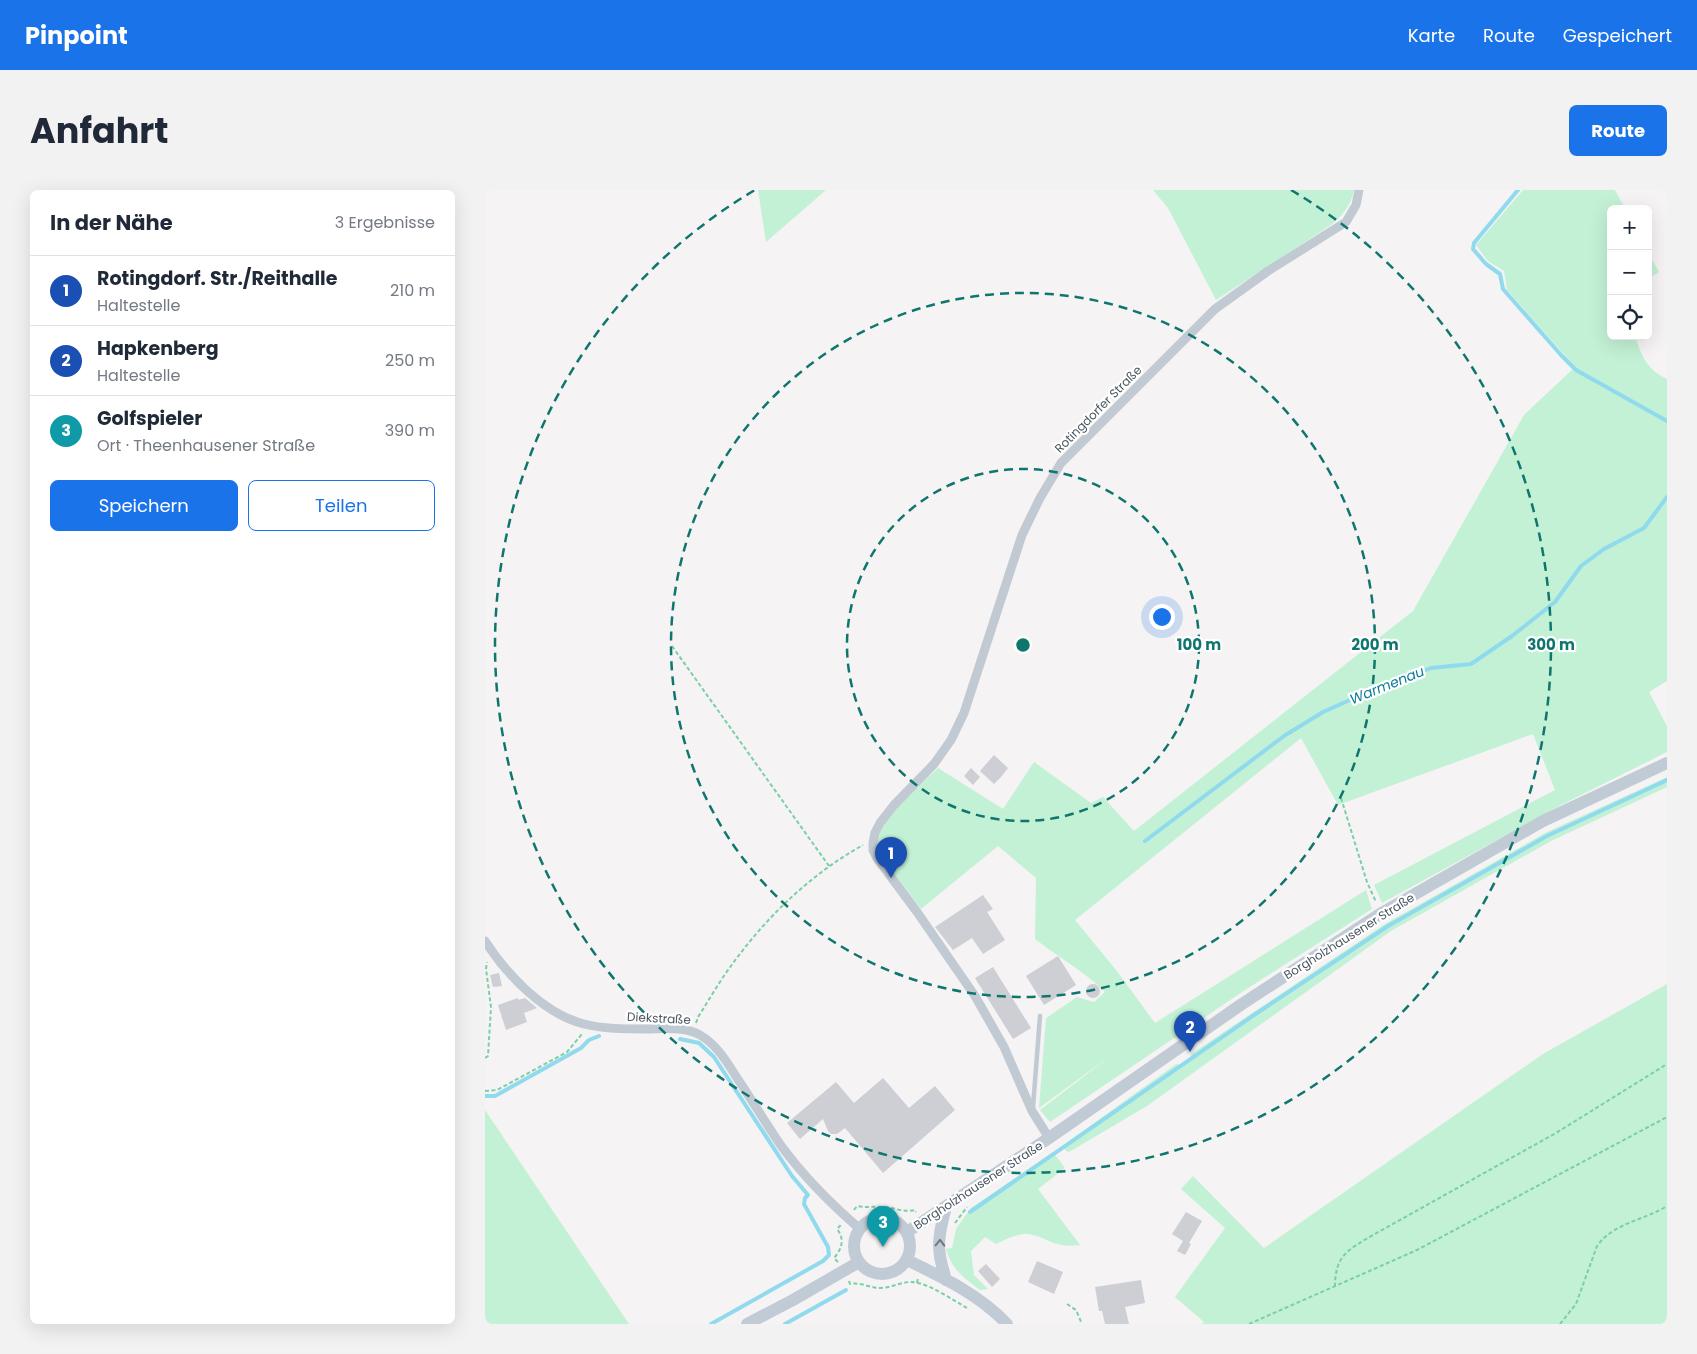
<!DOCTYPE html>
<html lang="de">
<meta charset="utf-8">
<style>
:root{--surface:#fff;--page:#f2f2f3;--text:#1f2937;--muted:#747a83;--line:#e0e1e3;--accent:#1a73e8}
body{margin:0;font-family:Poppins,sans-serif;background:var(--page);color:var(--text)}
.controls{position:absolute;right:15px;top:15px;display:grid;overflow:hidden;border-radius:8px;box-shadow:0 5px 20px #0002}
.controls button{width:45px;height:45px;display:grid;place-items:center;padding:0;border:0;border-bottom:1px solid var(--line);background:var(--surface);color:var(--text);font:25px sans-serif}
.you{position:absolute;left:676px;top:426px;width:18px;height:18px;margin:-12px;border:4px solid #fff;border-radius:50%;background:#1a73e8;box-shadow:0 0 0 8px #1a73e833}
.badge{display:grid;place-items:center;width:32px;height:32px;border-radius:50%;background:var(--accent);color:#fff;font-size:16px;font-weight:700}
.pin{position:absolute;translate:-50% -41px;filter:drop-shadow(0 1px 2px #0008)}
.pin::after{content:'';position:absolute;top:26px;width:18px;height:15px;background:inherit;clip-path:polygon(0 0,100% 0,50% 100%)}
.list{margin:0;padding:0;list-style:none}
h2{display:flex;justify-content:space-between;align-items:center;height:65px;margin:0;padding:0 20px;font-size:21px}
h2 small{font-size:16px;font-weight:400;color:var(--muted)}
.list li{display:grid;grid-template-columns:32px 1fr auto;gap:15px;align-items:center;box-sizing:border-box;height:70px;padding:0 20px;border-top:1px solid var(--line)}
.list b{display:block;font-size:19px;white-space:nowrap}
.list p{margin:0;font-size:16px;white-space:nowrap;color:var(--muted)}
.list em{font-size:16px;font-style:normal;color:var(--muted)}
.actions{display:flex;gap:10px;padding:15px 20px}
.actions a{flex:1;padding:11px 0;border:1px solid var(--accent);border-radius:8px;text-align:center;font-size:18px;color:var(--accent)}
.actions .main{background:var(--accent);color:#fff}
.icon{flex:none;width:28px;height:28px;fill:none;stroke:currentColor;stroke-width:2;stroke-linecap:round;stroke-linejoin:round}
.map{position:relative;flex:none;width:1182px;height:1134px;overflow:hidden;border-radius:8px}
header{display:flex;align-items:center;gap:30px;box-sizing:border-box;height:70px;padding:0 25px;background:var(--accent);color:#fff}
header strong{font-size:24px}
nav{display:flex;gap:28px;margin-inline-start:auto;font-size:18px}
.intro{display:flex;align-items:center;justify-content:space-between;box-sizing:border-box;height:120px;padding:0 30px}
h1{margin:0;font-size:35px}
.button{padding:12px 22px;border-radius:8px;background:var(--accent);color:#fff;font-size:18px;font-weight:700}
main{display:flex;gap:30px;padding:0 30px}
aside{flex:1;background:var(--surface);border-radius:8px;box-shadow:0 5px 20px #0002}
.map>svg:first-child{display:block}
.green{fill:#c3f1d5}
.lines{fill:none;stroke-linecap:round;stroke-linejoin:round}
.stream{stroke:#90daee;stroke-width:4}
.building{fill:#cdcfd5}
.path{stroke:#7ad0a6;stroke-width:2;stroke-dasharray:4 2.5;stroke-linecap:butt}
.lane{stroke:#c1cad2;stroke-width:4.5}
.street{stroke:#c1cad2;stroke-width:9}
.secondary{stroke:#c1cbd6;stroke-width:12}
.oneway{stroke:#6e7984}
.ring{fill:none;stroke:#0f766e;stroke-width:2.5;stroke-dasharray:9 6}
.labels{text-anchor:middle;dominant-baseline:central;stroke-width:4.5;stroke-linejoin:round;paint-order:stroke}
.street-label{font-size:12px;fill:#4a5661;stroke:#fff}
.water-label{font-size:14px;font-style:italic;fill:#0c7c9b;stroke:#fff}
.centre{fill:#0f766e;stroke:#fff;stroke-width:2.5}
.ring-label{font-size:15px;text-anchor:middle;font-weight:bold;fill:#0f766e;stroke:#fff;stroke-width:4.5;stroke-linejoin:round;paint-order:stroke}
</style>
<header>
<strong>Pinpoint</strong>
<nav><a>Karte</a><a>Route</a><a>Gespeichert</a></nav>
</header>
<div class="intro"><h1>Anfahrt</h1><a class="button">Route</a></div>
<main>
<aside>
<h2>In der Nähe<small>3 Ergebnisse</small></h2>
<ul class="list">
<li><span class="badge" style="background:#1a4fb4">1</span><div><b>Rotingdorf. Str./Reithalle</b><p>Haltestelle</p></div><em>210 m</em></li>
<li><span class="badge" style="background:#1a4fb4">2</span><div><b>Hapkenberg</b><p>Haltestelle</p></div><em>250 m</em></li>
<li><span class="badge" style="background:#0f9aa8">3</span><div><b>Golfspieler</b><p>Ort · Theenhausener Straße</p></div><em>390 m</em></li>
</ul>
<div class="actions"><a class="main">Speichern</a><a>Teilen</a></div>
</aside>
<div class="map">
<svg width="1182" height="1134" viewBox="0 0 1182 1134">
<rect width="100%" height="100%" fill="#f5f3f3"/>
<path class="green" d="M 273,0 L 341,0 L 281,52 Z
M 668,0 L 869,0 C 866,15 858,25 846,35 L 731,110 L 683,18 Z
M 1038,0 L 1130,0 L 1140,19 L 1126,19 L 1126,146 L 1150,146 C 1156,165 1162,180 1182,189 L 1182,491 L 1164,502 L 1182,536 L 1182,562 L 1076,615 L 897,713 L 889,695 L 1070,600 L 1048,544 L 853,615 L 816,548 L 590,730 L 631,780 L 670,833 L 881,700 L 887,719 L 757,802 L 565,932 L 555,920 L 628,864 L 554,918 L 561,828 L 592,807 L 609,812 L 620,802 C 599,781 573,767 550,749 L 551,688 L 513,656 L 436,719 L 397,667 C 395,662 393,658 393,652 C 396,626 435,596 453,578 L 518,619 L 549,572 L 606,613 L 618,607 L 649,641 L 928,421 L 1039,225 L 1090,177 L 1022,100 L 1019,81 L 1003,71 L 991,55 Z
M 1163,62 L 1174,82 L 1163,89 Z
M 1182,587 L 1182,597 L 1066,651 L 906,741 L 662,916 L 584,962 L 581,961 L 577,956 L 691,874 L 696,875 L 705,869 L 706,864 L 900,734 L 1062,642 Z
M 1182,794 L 1182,1134 L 717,1134 L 719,1132 L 690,1107 L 740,1038 L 696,999 L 708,986 L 779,1058 L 1058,864 Z
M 0,920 L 144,1134 L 0,1134 Z
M 568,962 L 580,978 L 553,999 L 595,1055 C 587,1056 580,1056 572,1054 C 562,1051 552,1044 541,1044 C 531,1044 520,1050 511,1054 L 500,1047 L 486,1061 L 489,1085 L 503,1099 L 495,1100 C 479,1088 467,1080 461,1059 L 467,1058 L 471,1039 L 486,1018 Z"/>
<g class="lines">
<path class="stream" d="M 1033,0 L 989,53 L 988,59 L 1001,74 L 1015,84 L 1018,99 L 1076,165 L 1091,180 L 1182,231
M 660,651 L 799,546 L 838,522 L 885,501 L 946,478 L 986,474 L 1027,446 L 1070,412 L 1096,376 L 1119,359 L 1159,338 L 1182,307
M 195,849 L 214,853 L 229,867 L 307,986 L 323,1005 L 320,1008 L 319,1014 L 343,1057 L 344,1065 L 338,1071 L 226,1134
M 0,906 L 10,906 L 96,858 L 104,850 L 114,846
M 485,1022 L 769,825 L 903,736 L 1062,646 L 1182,590
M 300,1134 L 361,1100"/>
</g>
<path class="building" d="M 509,565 L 523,578 L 516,587 L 509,594 L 495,581 Z
M 486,578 L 495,587 L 488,595 L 479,586 Z
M 498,705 L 508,719 L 502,722 L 520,750 L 498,764 L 487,748 L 468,760 L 450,737 Z
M 573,766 L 591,795 L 559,815 L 541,786 Z
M 508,777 L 546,838 L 528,849 L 490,788 Z
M 14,783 L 17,796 L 8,797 L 5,785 Z
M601 801a7 7 0 1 1 14 0a7 7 0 1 1-14 0Z
M 33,808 L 33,810 L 40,808 L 52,818 L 39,823 L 42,832 L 21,840 L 13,815 Z
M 398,888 L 424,918 L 450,896 L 470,920 L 398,983 L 360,938 L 352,944 L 346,944 L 343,941 L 338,929 L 315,949 L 302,933 L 351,892 L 369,913 Z
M 701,1022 L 717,1031 L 704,1053 L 706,1054 L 700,1065 L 692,1061 L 698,1051 L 687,1044 Z
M 552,1071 L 578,1082 L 569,1104 L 543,1092 Z
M 501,1074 L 515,1089 L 507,1097 L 493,1081 Z
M 656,1090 L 660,1113 L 640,1117 L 644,1134 L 620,1134 L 617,1121 L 614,1121 L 610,1097 Z"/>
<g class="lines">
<path class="path" d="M 187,456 L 344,676
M 856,608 L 882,692 L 891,712
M 211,833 L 213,827 C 224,810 234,792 246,776 C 281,727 326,684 378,655
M 0,868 L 3,866 L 6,817 L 1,779 L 2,772
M 0,901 L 12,900 L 82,862 L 97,844
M 369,1020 L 372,1016 C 381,1018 388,1016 397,1017 C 409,1017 418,1023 430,1020 L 431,1022
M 470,1033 L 482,1017
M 353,1072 L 349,1068 C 357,1059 360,1049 352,1039 L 356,1035
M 364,1091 L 365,1094 C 376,1092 385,1098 395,1098 C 406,1098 415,1092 426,1092 C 442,1092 468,1110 482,1118
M 432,1093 L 433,1088
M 850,1097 C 850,1065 863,1060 888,1045 L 1071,943 L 1182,874
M 582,1114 L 591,1120 L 597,1134
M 764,1134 L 932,1060 L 1182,927
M 1075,1134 L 1091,1114 L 1112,1056 C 1128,1033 1160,1030 1182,1016"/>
<path class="lane" d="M 548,917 L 555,826"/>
<path class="street" d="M 0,751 C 22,785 59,824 99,834 C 118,839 140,839 160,839 C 177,839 200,836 215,845 C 234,856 244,876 256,894 C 270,915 283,937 297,957 C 320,988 346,1014 375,1039
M 564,948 L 547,921 L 519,857 L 490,806 L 432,722 L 392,668 L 388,660 L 388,653 L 390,643 L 395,633 L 409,615 L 449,574 L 466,550 L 479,523 L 537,345 L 555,308 L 576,273 L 730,119 L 783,81 L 861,32 L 871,15 L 874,0"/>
<path class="secondary" d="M369 1056a28 28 0 1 1 56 0a28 28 0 1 1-56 0Z
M 422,1042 L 564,948 L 757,814 L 895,724 L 1058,631 L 1182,573
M 422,1070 C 457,1087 495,1105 522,1134
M 461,1090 C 459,1082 456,1074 455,1066 C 452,1050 457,1032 461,1017
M 262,1134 L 308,1110 L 374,1072"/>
</g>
<defs><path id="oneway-chevron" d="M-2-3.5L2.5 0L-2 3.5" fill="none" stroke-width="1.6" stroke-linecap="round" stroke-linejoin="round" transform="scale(1.25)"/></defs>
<use class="oneway" href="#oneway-chevron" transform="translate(455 1053) rotate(-88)"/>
<g class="ring">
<circle cx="538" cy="455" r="176"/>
<circle cx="538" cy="455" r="352"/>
<path d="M806 0A528 528 0 1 1 270 0"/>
</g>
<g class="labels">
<g class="street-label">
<text transform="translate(613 219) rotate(-45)">Rotingdorfer Straße</text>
<text transform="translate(864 746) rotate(-32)">Borgholzhausener Straße</text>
<text transform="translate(174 828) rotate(3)">Diekstraße</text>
<text transform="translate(493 995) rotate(-33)">Borgholzhausener Straße</text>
</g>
<g class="water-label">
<text transform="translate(902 495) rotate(-22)">Warmenau</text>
</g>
</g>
<circle cx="538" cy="455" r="8" class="centre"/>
<g class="ring-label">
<text x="714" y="460">100 m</text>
<text x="890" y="460">200 m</text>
<text x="1066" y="460">300 m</text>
</g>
</svg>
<div class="controls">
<button>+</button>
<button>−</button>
<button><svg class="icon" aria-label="locate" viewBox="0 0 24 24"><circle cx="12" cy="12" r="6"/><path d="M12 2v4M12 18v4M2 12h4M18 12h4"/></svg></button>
</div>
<div class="you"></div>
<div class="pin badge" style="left:406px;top:688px;background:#1a4fb4">1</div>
<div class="pin badge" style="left:705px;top:862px;background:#1a4fb4">2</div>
<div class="pin badge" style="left:398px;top:1057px;background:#0f9aa8">3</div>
</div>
</main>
